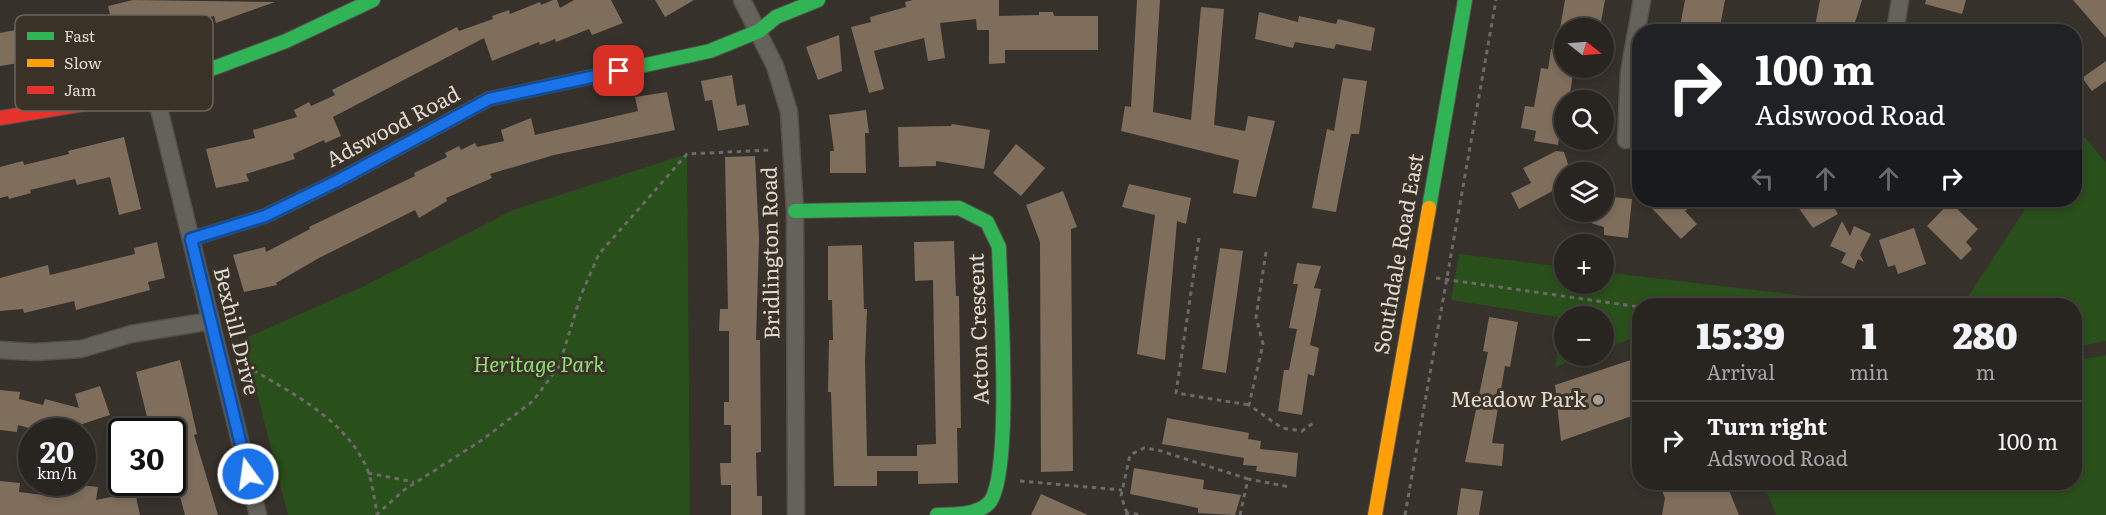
<!DOCTYPE html>
<html lang="en">
<head>
<meta charset="utf-8">
<style>
	body { margin:0; font-family:Literata,serif; background:#34312d; color:#f1f3f6; height:100vh; display:flex; flex-direction:column; font-size:22px; white-space:nowrap }
	* { box-sizing:border-box; margin:0 }
	p { font-size:20px; color:#a5a5a5 }
	.icon { flex:none; width:33px; height:33px; fill:none; stroke:currentColor; stroke-width:2; stroke-linecap:round; stroke-linejoin:round }
	.map { position:relative; flex:1; overflow:hidden }
	.sheet { position:absolute; left:1632px; top:298px; width:450px; height:192px; display:flex; flex-direction:column; background:#282520; border-radius:24px; box-shadow:0 3px 9px #0003,0 0 0 2px #44423e }
	.sheet>* { flex:none }
	.hud { position:absolute; left:1632px; top:24px; width:450px; height:183px; border-radius:24px; box-shadow:0 3px 9px #0003,0 0 0 2px #44423e; background:#202124; color:#fff; overflow:hidden }
	.needle { width:39px; rotate:107deg }
	.fabs { position:absolute; left:1554px; top:18px; display:grid; gap:12px }
	.fabs a { display:grid; place-items:center; width:60px; height:60px; border-radius:50%; background:#282520; box-shadow:0 3px 9px #0003,0 0 0 2px #44423e; font-size:30px }
	.speed { position:absolute; left:18px; top:418px; display:flex; gap:12px; font-size:30px; font-weight:700; text-align:center }
	.speed>* { display:grid; place-content:center; width:78px; height:78px; border-radius:50%; background:#282520; box-shadow:0 3px 9px #0003,0 0 0 2px #44423e; line-height:1 }
	.speed small { font-size:15px; font-weight:400 }
	.speed .limit { border:3px solid #111; border-radius:9px; background:#fff; color:#111 }
	.pin { position:absolute; display:grid; place-items:center; width:51px; height:51px; color:#fff; margin:-26px; border-radius:12px; box-shadow:0 3px 9px #0006 }
	.me { position:absolute; width:66px; margin:-33px; rotate:346deg; stroke-linejoin:round; filter:drop-shadow(0 0 4px #0008) }
	.turn { display:flex; align-items:center; gap:21px; height:126px; padding:0 24px; font-size:27px }
	.turn .icon { width:78px; height:78px; stroke-width:2.5 }
	.turn b { display:block; font-size:42px; line-height:51px }
	.lanes { display:flex; align-items:center; height:57px; padding:0 24px; background:#0003; justify-content:center; gap:30px; direction:ltr }
	.lanes .off { opacity:.35 }
	.eta { display:flex; justify-content:space-evenly; align-items:center; height:102px; text-align:center }
	.eta b { font-size:36px; font-weight:800; line-height:42px }
	ul { padding:0; list-style:none }
	li { display:flex; align-items:center; gap:18px; height:78px; padding:0 24px; border-top:2px solid #44423e }
	li div { flex:1 }
	li b { display:block; font-size:22px }
	li em { font-style:normal }
	.map>svg:first-child { display:block }
</style>
</head>
<body>
<div class="map">
<svg width="2106" height="515" viewBox="0 0 2106 515">
	<rect width="100%" height="100%" fill="#36312b"/>
	<path fill="#294f1a" d="M2079,130L2106,163V341L2075,347L2074,306H1962L2031,200H2074L2075,137Z
		M687,154L690,515H288L243,339L364,286L513,210Z
		M1459,254L1564,267V284H1604V272L1888,306H1640L1639,336L1604,349V316H1564V356H1587L1555,367L1563,318L1451,300Z
		M2106,355V515H1776L1763,483H2074L2075,361Z"/>
	<path fill="#7f6e5c" d="M133,0L275,2L216,23L214,16L107,44L108,50L51,64L50,58L0,66V33L31,27L32,32L65,24V27L110,15L108,6Z
		M553,0H557L560,8L574,0H611L623,23L592,35L589,29L556,42L555,39L540,45L539,42L492,61L484,38L333,117L341,136L325,143L324,140L293,154L295,159L246,174L249,181L216,188L206,149L255,138L253,130L297,117L294,110L309,102L311,106L335,95L332,90L457,27L459,31L493,19L492,16L509,10L510,14L540,2L541,5Z
		M655,0H694L665,17Z
		M913,0H999V16L1039,15V12H1053L1054,16H1098V50H1005V63L989,64V30H977L976,19L940,23L945,58L928,61L924,38L874,51L884,89L869,93L851,27L871,22L870,17L906,7L905,2Z
		M1137,0H1160L1153,112L1191,120L1201,7L1224,9L1214,125L1245,131L1248,116L1275,121L1256,197L1233,193L1239,160L1121,131L1125,106L1131,107Z
		M1565,0H1605L1601,22L1592,21L1591,28H1560Z
		M1685,0H1725L1719,32H1679Z
		M1820,0H1862L1852,32H1814Z
		M1926,0H1966L1962,14L1925,4Z
		M2073,0H2106V38Z
		M1259,12L1298,22L1299,16L1336,24L1338,19L1375,28L1371,51L1336,44L1334,49L1295,42L1293,48L1255,39Z
		M839,35L842,71L818,80L806,47Z
		M1551,49L1564,51V72L1573,74L1569,100H1564L1558,145L1534,141L1536,131L1521,128L1525,106L1534,107L1541,68L1548,69Z
		M2106,61V81L2092,91L2082,78Z
		M732,75L737,106L745,104L749,125L718,131L712,100L705,101L701,81Z
		M1343,78L1367,81L1359,134H1351L1336,212L1312,208L1327,129L1334,131Z
		M667,92L675,130L554,155L490,174L492,178L446,198L447,201L419,218L415,210L319,258L276,283L277,285L244,292L233,255L265,247L266,252L310,229L309,227L415,176L414,173L447,157L445,153L459,146L461,150L475,143L477,147L504,141L501,130L531,118L535,135L638,111L635,97Z
		M866,110L869,133H865L866,173H830V151H834L829,115Z
		M952,124L990,130L984,169L936,161V166L899,167L898,127L951,126Z
		M124,137L141,209L119,215L110,177L77,185L75,179L30,190L31,193L9,199L8,196L0,198V167L23,161L24,165L69,154L68,151Z
		M1016,144L1045,168L1021,196L993,173Z
		M1556,151L1564,152L1569,167L1564,169V185L1519,209L1511,193L1531,183L1523,168Z
		M755,156L759,238L756,340H760L761,452L756,453L757,496H762V515H731V485H721L720,463H731V425H724V402H729V331H719L720,309H728L725,157Z
		M1129,184L1191,198L1186,224L1177,221L1165,360L1137,354L1155,215L1122,207Z
		M1063,191L1077,227L1071,229L1073,471L1041,472L1040,242L1026,205Z
		M1604,196L1632,199L1628,238L1604,235V227L1564,215L1565,212H1604Z
		M1644,200H1698L1685,211L1697,224L1681,239Z
		M1793,200H1830L1838,214L1813,228Z
		M1950,202L1978,229L1966,242L1972,249L1961,260L1927,226Z
		M1842,221L1850,236L1854,226L1871,234L1860,255L1864,262L1858,259L1854,269L1841,263L1846,253L1830,246Z
		M1914,228L1926,264L1898,274L1895,265L1888,267L1879,240Z
		M954,241L956,296H959L961,428H957L958,483L918,484V471H877V486H834L831,392H828L829,340H833L832,300H828V246L862,245L864,309H867L865,361L867,456H917V445L936,444L935,397L933,280L915,281L914,242Z
		M157,242L165,278L148,282L150,290L76,310L74,301L24,313L23,309L0,311V278L48,265L50,275L135,254L134,248Z
		M1220,248L1243,251L1226,373L1202,369Z
		M1297,263L1321,266L1314,288L1321,289L1310,345L1319,348L1314,376L1308,374L1302,415L1278,411L1284,370H1289L1297,329L1289,328L1298,284H1293Z
		M1489,317L1518,322L1510,367L1505,366L1492,443L1504,444L1502,466L1465,462L1488,352L1483,351Z
		M1640,357V413L1561,441L1555,385Z
		M180,360L197,434L194,435L218,515H185L178,489L172,490V466L179,464L172,432L168,420L149,425L136,372Z
		M100,386L110,415L70,428L69,432H43L18,425L17,432L0,430V390L20,392L19,399L43,405L45,399L79,408L75,394Z
		M1167,418L1249,433L1248,439L1261,441L1260,449L1298,453L1296,477L1256,471L1257,466L1243,465L1244,458L1162,444Z
		M1134,468L1204,480L1203,489L1241,495L1235,515L1198,513V508L1130,494Z
		M0,481L20,483L19,492L61,497L63,483L98,487L96,500L135,492L140,515H0Z
		M1659,483H1726L1739,515H1662L1665,498Z
		M1461,488L1483,491L1479,515H1457Z
		M1041,494L1088,515H1031Z"/>
	<g fill="none" stroke-linecap="round" stroke-linejoin="round">
		<defs>
			<path id="street" d="M742,0L775,66L789,112L795,211L796,515
				M1895,32L1900,0
				M154,88L258,515
				M1626,140L1629,73L1642,0
				M0,350L35,352L81,349L131,334L211,321"/>
			<path id="fast" d="M190,77L286,41L373,0
				M1429,208L1465,0
				M795,211L959,208L987,222L999,247C1000,292 1013,475 989,503C977,515 954,515 937,515
				M191,239L265,216L337,181L489,99L710,51L759,31L776,17L818,0"/>
			<path id="slow" d="M1375,515L1429,208"/>
			<path id="jam" d="M0,118L119,98L190,77"/>
		</defs>
		<use href="#street" stroke="#53504a" stroke-width="19"/>
		<use href="#fast" stroke="#53504a" stroke-width="16"/>
		<use href="#slow" stroke="#53504a" stroke-width="16"/>
		<use href="#jam" stroke="#53504a" stroke-width="16"/>
		<path stroke="#6c6966" stroke-width="3" stroke-dasharray="4.5 4.5" stroke-linecap="butt" d="M1199,238L1176,393L1249,405
			M1266,252L1256,317L1263,344L1249,405L1282,428L1302,431L1316,421
			M1436,278L1640,307
			M238,361C283,389 340,414 365,464C372,478 374,498 377,513
			M368,473L414,482
			M1020,481L1122,490
			M1127,513L1121,496L1130,455L1144,448L1158,450L1248,479
			M376,515L404,490L482,440L533,401L559,366L581,295L599,254L687,154L771,150
			M1126,515L1127,513L1143,515
			M1240,515L1248,479L1290,487
			M1405,515L1496,0"/>
		<use href="#street" stroke="#65625c" stroke-width="16"/>
		<use href="#fast" stroke="#30b455" stroke-width="14"/>
		<use href="#slow" stroke="#ff9f0a" stroke-width="14"/>
		<use href="#jam" stroke="#e5322d" stroke-width="14"/>
	</g>
	<g fill="none" stroke-linecap="round" stroke-linejoin="round">
		<defs>
			<path id="route" d="M248,474L191,239L265,216L337,181L489,99L619,71"/>
		</defs>
		<use href="#route" stroke="#114b97" stroke-width="15"/>
		<use href="#route" stroke="#1a73e8" stroke-width="10"/>
	</g>
	<circle fill="#a49f98" stroke="#3a3227" stroke-width="2" cx="1598" cy="400" r="6"/>
	<g text-anchor="middle" stroke-width="6" stroke-linejoin="round" paint-order="stroke">
		<g font-size="21" fill="#dfdad3" stroke="#3a3227">
			<text transform="translate(393 127) rotate(-28)" y="7">Adswood Road</text>
			<text transform="translate(771 253) rotate(-91)" y="7">Bridlington Road</text>
			<text transform="translate(1399 254) rotate(-80)" y="7">Southdale Road East</text>
			<text transform="translate(979 329) rotate(-92)" y="7">Acton Crescent</text>
			<text transform="translate(236 331) rotate(76)" y="7">Bexhill Drive</text>
		</g>
		<g font-size="21" font-style="italic" fill="#8edd75" stroke="#3a3227">
			<text x="539" y="372">Heritage Park</text>
		</g>
		<g font-size="21" fill="#dfdad3" stroke="#3a3227" text-anchor="end">
			<text x="1586" y="407">Meadow Park</text>
		</g>
	</g>
	<rect x="15" y="15" width="198" height="96" rx="9" fill="#3a3227" stroke="#6c645b" stroke-width="1.5"/>
	<rect x="27" y="32" width="27" height="8" fill="#30b455"/>
	<rect x="27" y="59" width="27" height="8" fill="#ff9f0a"/>
	<rect x="27" y="86" width="27" height="8" fill="#e5322d"/>
	<g font-size="16" fill="#dfdad3">
		<text x="64" y="42">Fast</text>
		<text x="64" y="69">Slow</text>
		<text x="64" y="96">Jam</text>
	</g>
</svg>
<div class="fabs">
<a><svg class="needle" viewBox="-14 -14 28 28"><path d="M0-13l5 13h-10z" fill="#e53935"/><path d="M0 13l5-13h-10z" fill="#a5a5a5"/></svg></a>
<a><svg class="icon" aria-label="search" viewBox="0 0 24 24"><circle cx="10" cy="10" r="6"/><path d="M15 15l6 6"/></svg></a>
<a><svg class="icon" aria-label="layers" viewBox="0 0 24 24"><path d="M12 4l9 5-9 5-9-5zM3 14l9 5 9-5"/></svg></a>
<a>+</a>
<a>−</a>
</div>
<div class="speed"><div>20<small>km/h</small></div><div class="limit">30</div></div>
<div class="pin" style="left:619px;top:71px;background:#d93025"><svg class="icon" aria-label="arrive" viewBox="0 0 24 24"><path d="M6 21V4h12l-3 4 3 4H6"/></svg></div>
<svg class="me" style="left:248px;top:474px" viewBox="-20 -20 40 40"><circle r="17" fill="#1a73e8" stroke="#fff" stroke-width="3"/><path d="M0-11L8 9 0 5-8 9z" fill="#fff"/></svg>
<div class="hud">
<div class="turn"><svg class="icon" aria-label="right" viewBox="0 0 24 24"><path d="M7 20v-9h11M14 6l5 5-5 5"/></svg><div><b>100 m</b>Adswood Road</div></div>
<div class="lanes"><svg class="icon off" aria-label="left" viewBox="0 0 24 24"><path d="M17 20v-9H6M10 6l-5 5 5 5"/></svg><svg class="icon off" aria-label="ahead" viewBox="0 0 24 24"><path d="M12 20V5M6 11l6-6 6 6"/></svg><svg class="icon off" aria-label="ahead" viewBox="0 0 24 24"><path d="M12 20V5M6 11l6-6 6 6"/></svg><svg class="icon" aria-label="right" viewBox="0 0 24 24"><path d="M7 20v-9h11M14 6l5 5-5 5"/></svg></div>
</div>
<section class="sheet">
<div class="eta">
<div><b>15:39</b><p>Arrival</p></div>
<div><b>1</b><p>min</p></div>
<div><b>280</b><p>m</p></div>
</div>
<ul>
<li><svg class="icon" aria-label="right" viewBox="0 0 24 24"><path d="M7 20v-9h11M14 6l5 5-5 5"/></svg><div><b>Turn right</b><p>Adswood Road</p></div><em>100 m</em></li>
</ul>
</section>
</div>
</body>
</html>
